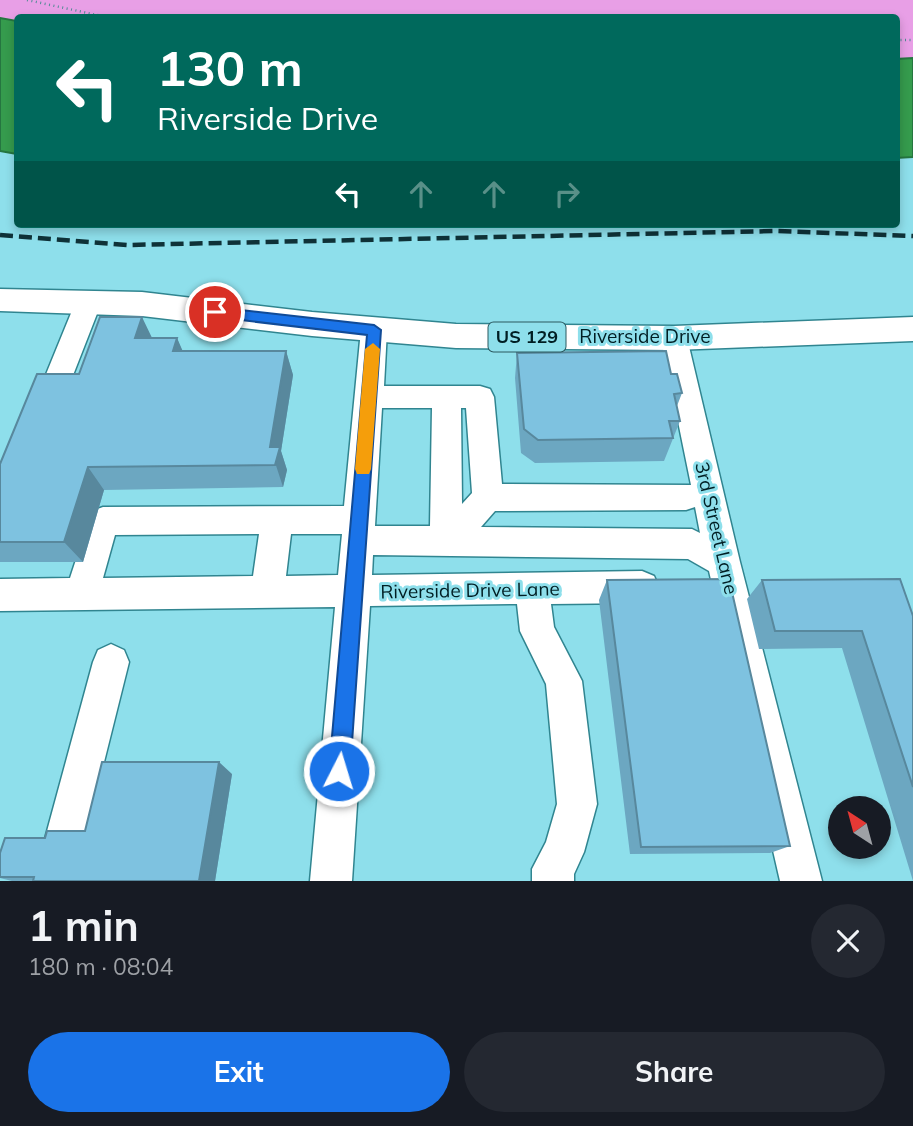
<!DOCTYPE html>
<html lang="en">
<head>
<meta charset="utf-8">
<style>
	body { margin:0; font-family:Mulish,sans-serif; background:#242831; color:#f1f3f6; height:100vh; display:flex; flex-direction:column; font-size:26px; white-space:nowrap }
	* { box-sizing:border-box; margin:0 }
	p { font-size:23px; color:#9ea1a6 }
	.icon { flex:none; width:38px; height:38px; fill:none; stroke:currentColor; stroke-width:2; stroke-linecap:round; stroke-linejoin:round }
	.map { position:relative; height:881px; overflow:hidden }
	.drawer { display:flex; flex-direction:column; background:#171b24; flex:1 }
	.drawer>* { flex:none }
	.guide { position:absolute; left:14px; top:14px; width:886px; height:214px; border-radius:7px; box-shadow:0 4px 10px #0003; background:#00695c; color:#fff; overflow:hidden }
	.needle { width:46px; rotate:324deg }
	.buttons { position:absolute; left:828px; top:796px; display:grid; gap:14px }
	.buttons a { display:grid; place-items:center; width:63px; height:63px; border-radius:50%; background:#171b24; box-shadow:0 4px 10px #0003; font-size:35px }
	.pin { position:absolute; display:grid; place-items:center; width:60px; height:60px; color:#fff; margin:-30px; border:4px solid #fff; border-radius:50%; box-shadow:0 2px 7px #0007 }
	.me { position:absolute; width:77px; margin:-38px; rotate:5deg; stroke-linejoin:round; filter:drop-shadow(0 0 5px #0008) }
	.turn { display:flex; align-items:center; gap:24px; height:147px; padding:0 28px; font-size:32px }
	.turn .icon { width:91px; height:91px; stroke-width:2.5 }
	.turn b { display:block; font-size:49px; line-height:60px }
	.lanes { display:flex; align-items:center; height:66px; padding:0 28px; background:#0003; justify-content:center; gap:35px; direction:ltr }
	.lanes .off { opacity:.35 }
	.round { display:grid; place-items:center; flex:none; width:74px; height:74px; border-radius:37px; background:#242831 }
	.summary { display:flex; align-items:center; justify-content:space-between; height:119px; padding:0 28px }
	h1 { font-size:42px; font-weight:700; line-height:52px }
	.button { display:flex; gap:14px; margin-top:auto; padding:14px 28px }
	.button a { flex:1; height:80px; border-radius:42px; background:#1a73e8; color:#fff; font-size:28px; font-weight:700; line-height:80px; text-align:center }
	.button a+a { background:#242831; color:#f1f3f6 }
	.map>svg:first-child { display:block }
</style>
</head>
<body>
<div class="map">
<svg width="913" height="881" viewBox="0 0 913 881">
	<rect width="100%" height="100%" fill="#8edfeb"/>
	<path fill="#e89fe6" d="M0,0H913V58L896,59V18H18L17,21L0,18Z"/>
	<path fill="#359b4d" stroke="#257640" stroke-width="2" d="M0,18L17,21V154L0,151Z
		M913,58V157L896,158V59Z"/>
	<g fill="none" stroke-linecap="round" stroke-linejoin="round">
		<defs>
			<path id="minor" d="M89,292L98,294L102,301L59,411L55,419L45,423L35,419L31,411L76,301L80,294Z
				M374,320L383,323L387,330L384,386H480L490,389L494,397L502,484L691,485L661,338L664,331L674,328L684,331L687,338L740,562L822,881H780L709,571L688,559L373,555L372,575L642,571L654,576L659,587L654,598L642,603L551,604L554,627L582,681L597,804L584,852L574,874V881H532V869L546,842L557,804L546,684L520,631L517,604L370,606L352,881H310L335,607L0,611V579L70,578L92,511L103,507L344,506L361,330L365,323ZM382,408H432L430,526H375ZM461,408H466L472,493L462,504ZM695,507L700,533L692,529L481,527L495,511L686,510ZM259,534L253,576L103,578L115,535ZM291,534H342L338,575L286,576Z
				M111,644L124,650L129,662L83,846L77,860L63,866L49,860L43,846L93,662L98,650Z"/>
			<path id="major" d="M0,289L142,292L312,312L456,324L674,326L913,317V341L674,350L456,348L312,336L142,316L0,311Z"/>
		</defs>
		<use href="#minor" stroke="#308590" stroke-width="3"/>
		<use href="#major" stroke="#308590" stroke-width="3"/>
		<path stroke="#508b94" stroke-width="2.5" stroke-dasharray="1 3.5" stroke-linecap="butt" d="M27,0L111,18
			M307,18H361
			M896,40H913"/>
		<use href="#minor" fill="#fff" fill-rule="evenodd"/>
		<use href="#major" fill="#fff" fill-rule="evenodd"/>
		<path stroke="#0f3238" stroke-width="4.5" stroke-dasharray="13 6" stroke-linecap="butt" d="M0,235L127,245L777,231L913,236"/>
	</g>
	<path fill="#6ca7c1" d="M152,338H177L182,351H286L293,375L281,451L287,470L283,487L104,490L83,562H0V464Z
		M517,353L671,374L682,393L677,406L680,421L664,461L535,463L521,453L515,378Z
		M607,580L790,846L770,853L630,854L599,600Z
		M762,580L913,616V881L842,648L759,649L747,599Z
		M232,774L215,881H12L0,878V853L45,838L85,831Z"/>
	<path fill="#58889d" d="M142,317L154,342L135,338Z
		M177,338L188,363L173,351Z
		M286,351L293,375L281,451L287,470L283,487L270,447Z
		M88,467L104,490L83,562L64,542Z
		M219,762L232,774L215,881H199Z"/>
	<path fill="#7ec2e0" stroke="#58889d" stroke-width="2" d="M100,317H142L135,338H177L173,351H286L270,447H280L275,465L88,467L64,542H0V464L37,374H79Z
		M666,351L671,374H677L682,393L674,394L680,421H669L673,438L538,440L524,429L517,353Z
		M729,579L790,846L641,847L607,580Z
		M900,579L913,616V787L862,631H775L762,580Z
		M102,762H219L199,881H33L34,877H0V853L5,838H45L47,831H85Z"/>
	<path fill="#1a73e8" stroke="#114b97" stroke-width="2" d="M215,307L374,325L381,330L350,771L347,778L339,781L332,778L329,771L367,335L215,317L208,312Z"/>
	<path fill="#f59e0b" d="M373,343L380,349L371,469L369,474H357L355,469L365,349Z"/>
	<g text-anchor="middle" stroke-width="6" stroke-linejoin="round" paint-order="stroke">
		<rect fill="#8edfeb" stroke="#2b585f" stroke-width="2" x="488.5" y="322.5" width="77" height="29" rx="5"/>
		<g font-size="18" font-weight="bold" fill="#001e23">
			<text x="527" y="343">US 129</text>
		</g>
		<g font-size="19" fill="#001e23" stroke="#8edfeb">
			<text x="645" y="343">Riverside Drive</text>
			<text transform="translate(717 528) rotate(77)" y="7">3rd Street Lane</text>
			<text transform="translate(470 590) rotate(-1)" y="7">Riverside Drive Lane</text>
		</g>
	</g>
</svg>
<div class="buttons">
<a><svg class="needle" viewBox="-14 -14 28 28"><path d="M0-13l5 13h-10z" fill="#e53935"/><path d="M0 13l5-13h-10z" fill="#9ea1a6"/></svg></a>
</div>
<div class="pin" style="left:215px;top:312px;background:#d93025"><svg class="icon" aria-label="arrive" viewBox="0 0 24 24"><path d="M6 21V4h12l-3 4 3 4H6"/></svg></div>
<svg class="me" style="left:339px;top:771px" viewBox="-20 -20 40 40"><circle r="17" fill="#1a73e8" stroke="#fff" stroke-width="3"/><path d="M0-11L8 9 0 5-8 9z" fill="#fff"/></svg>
<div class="guide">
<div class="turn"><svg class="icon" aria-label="left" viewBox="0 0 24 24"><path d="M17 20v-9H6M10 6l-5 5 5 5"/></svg><div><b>130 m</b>Riverside Drive</div></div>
<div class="lanes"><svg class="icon" aria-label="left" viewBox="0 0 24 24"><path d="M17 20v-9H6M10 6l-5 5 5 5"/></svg><svg class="icon off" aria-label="ahead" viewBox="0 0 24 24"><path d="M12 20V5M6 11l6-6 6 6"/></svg><svg class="icon off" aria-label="ahead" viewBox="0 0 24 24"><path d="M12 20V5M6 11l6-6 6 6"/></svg><svg class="icon off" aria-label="right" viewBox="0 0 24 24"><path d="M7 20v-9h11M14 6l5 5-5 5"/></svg></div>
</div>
</div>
<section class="drawer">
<div class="summary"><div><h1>1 min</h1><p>180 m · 08:04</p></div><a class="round"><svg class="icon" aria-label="close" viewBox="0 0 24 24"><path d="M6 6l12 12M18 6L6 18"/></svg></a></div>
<div class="button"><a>Exit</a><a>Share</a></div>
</section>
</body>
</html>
